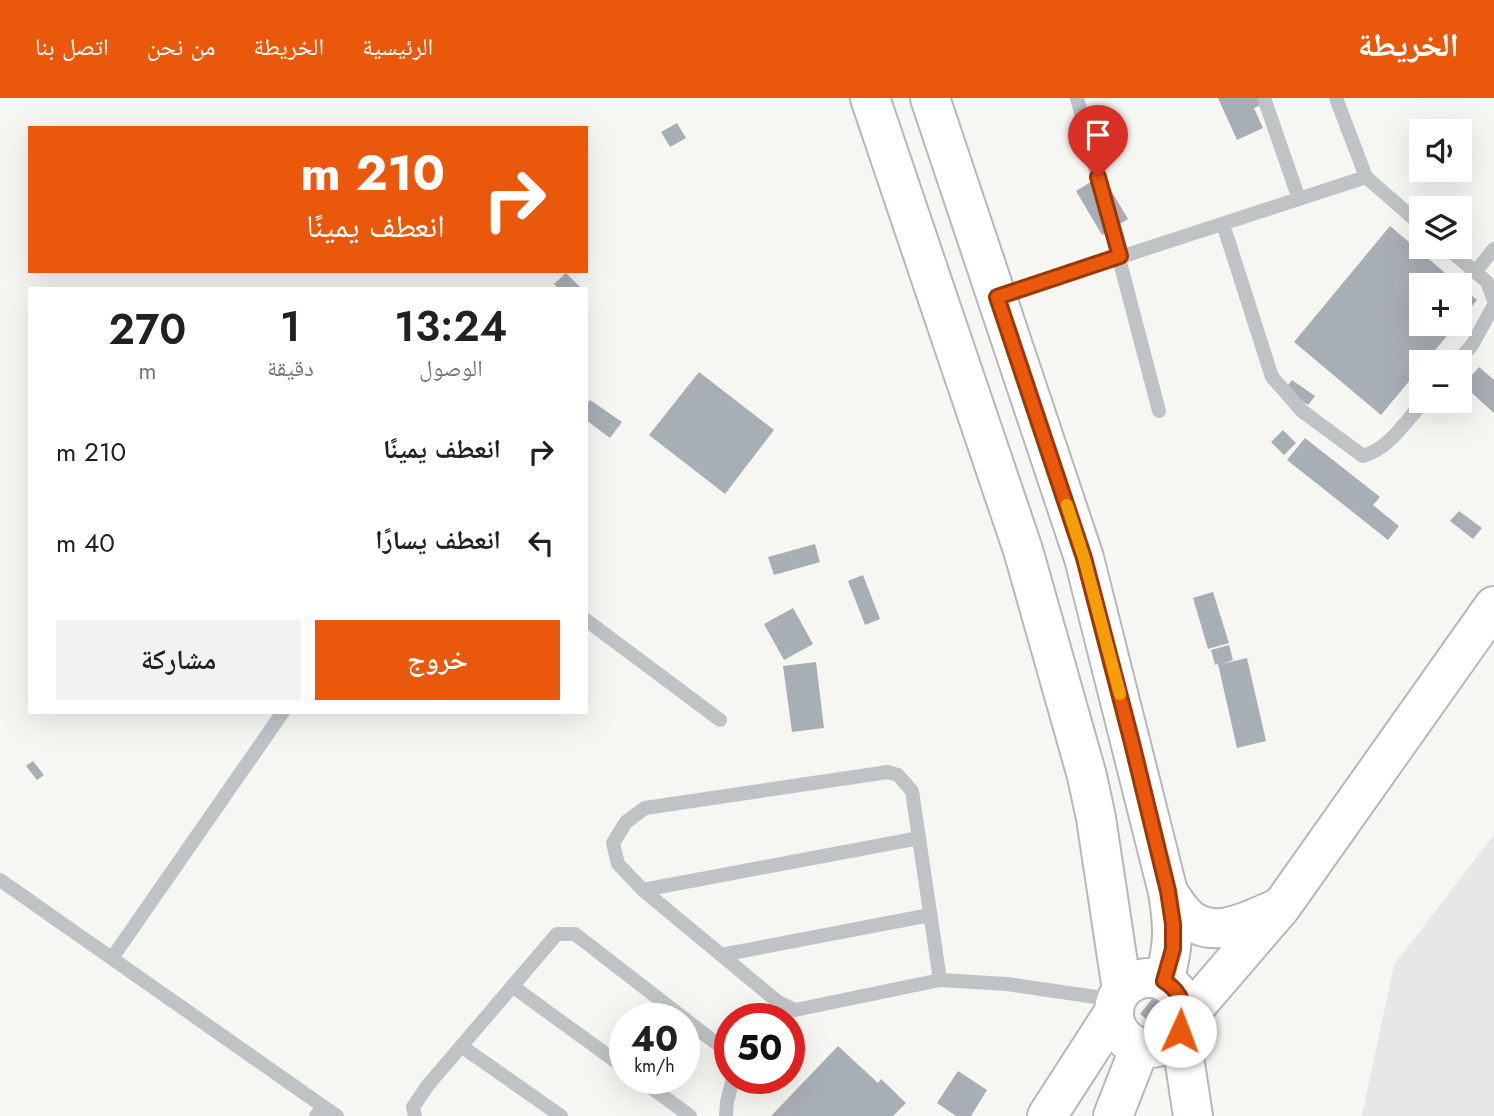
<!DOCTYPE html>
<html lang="ar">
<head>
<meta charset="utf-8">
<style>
	body { margin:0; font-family:Jost,"Noto Naskh Arabic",sans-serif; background:#f2f2f2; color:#202124; direction:rtl; height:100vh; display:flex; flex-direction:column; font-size:26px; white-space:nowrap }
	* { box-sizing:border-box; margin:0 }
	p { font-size:23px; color:#757577 }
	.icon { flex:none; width:38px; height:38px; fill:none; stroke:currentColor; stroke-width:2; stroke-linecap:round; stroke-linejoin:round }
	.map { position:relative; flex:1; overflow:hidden; direction:ltr }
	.sheet { position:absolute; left:28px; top:189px; width:560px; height:427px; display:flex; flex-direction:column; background:#fff; border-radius:0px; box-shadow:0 7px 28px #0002; direction:rtl }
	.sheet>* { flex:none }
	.guide { position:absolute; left:28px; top:28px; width:560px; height:147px; border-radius:0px; box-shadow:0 7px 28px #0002; direction:rtl; background:#ea580c; color:#fff; overflow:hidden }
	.buttons { position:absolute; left:1409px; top:21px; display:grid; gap:14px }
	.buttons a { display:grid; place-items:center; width:63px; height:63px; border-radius:0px; background:#fff; box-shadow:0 7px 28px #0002; font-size:35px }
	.speed { position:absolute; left:609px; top:905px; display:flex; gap:14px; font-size:35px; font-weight:700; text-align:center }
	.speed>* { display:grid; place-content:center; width:91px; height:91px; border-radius:50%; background:#fff; box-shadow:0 7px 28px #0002; line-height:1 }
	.speed small { font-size:18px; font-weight:400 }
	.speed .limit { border:10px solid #d22; background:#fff; color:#111 }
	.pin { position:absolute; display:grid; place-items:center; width:60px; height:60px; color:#fff; margin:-72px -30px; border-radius:50% 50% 50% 0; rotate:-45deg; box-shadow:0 0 7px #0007 }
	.pin .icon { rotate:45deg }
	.me { position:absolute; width:77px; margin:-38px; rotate:2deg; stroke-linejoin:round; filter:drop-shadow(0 0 5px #0008) }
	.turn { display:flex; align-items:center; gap:24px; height:147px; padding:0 28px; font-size:32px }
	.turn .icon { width:91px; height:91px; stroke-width:2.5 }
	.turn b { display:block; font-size:49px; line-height:60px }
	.eta { display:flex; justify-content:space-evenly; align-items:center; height:119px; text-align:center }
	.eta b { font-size:42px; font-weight:600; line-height:49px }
	.cta { display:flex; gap:14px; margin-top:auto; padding:14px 28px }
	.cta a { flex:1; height:80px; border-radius:0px; background:#ea580c; color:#fff; font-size:28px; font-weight:600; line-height:80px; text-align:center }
	.cta a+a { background:#f2f2f2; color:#202124 }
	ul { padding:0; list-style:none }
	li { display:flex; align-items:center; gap:21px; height:91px; padding:0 28px }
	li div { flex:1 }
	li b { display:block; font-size:26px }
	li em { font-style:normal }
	header { display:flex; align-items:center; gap:42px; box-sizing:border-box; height:98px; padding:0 35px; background:#ea580c; color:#fff }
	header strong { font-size:33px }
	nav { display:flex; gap:38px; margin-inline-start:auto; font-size:24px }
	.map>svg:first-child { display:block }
</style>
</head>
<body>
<header>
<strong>الخريطة</strong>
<nav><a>الرئيسية</a><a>الخريطة</a><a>من نحن</a><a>اتصل بنا</a></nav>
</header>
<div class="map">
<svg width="1494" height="1018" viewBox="0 0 1494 1018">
	<rect width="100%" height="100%" fill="#f6f6f3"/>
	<path fill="#e6e7e6" d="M1494,737V1018H1362L1394,867Z"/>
	<path fill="#a8afb4" d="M1218,0H1267L1268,4L1254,10L1263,30L1237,42Z
		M677,25L686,40L670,49L661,34Z
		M1102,77L1128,121L1102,137L1076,93Z
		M1390,128L1477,202L1460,223V187H1421V226H1457L1425,264H1421V269L1381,317L1294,244Z
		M566,175L582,191H559L554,186Z
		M1479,269L1494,282V315L1463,287Z
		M699,274L774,332L725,396L649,337Z
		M1292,282L1315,298L1308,307L1285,291Z
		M590,302L622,324L610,340L586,322V307Z
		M1283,332L1296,345L1284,357L1271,344Z
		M1305,340L1380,399L1373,407L1399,428L1388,442L1287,362Z
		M1459,413L1482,430L1473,441L1450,423Z
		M815,446L820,464L774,477L768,459Z
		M863,477L880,521L865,527L848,483Z
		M1213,494L1229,545L1208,551L1193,500Z
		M793,510L813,546L784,562L764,526Z
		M1229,547L1233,562L1222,566L1247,560L1266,643L1237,650L1218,566L1215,567L1211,552Z
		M816,564L824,630L792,634L783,568Z
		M33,663L44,677L37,682L26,668Z
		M1159,892L1173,904L1154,927L1140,916Z
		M838,948L878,985L881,981L906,1005L893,1018H771Z
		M958,973L987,992L971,1018H956L937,1005Z"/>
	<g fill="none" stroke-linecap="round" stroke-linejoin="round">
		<defs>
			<path id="secondary" d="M870,0L1023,452L1087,678L1096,720L1122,892
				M930,0L1084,460L1168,794C1174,831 1174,846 1164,883
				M1168,794C1173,801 1178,810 1184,816C1210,845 1248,823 1276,811
				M1114 915a35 35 0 1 1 70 0a35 35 0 1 1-70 0Z
				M1184,922L1281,809L1494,508
				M1180,933L1193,1018
				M1047,1018L1114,914
				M1113,1018L1140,949"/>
		</defs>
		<use href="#secondary" stroke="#b4b8bc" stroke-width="42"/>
		<path stroke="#bfc3c6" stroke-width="14" d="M1077,0L1159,313
			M1264,0L1299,101
			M1366,79L1421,127
			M1223,126L1272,279L1302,313L1363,358C1390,350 1406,323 1424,303
			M1446,149L1487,184L1494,202
			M1475,174L1494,151
			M998,199L1366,79L1336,0
			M1457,264L1472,247L1494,207
			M586,522L720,622
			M0,782L324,1009
			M643,792L919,740
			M721,857L930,817
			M112,860L283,614
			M940,882L912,693L898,677L888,674L645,710L626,724L613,745L618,766L643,792L778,904L795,912L940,882L1007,886L1116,902
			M512,888L625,970
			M461,948L561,1018
			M638,980L690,1018
			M316,1018L324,1009L337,1018
			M415,1018L413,1009L428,987L557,836H575L730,956
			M726,1018L727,1004L733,980"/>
		<use href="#secondary" stroke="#fff" stroke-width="38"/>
	</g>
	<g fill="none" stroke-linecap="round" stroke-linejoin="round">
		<defs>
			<path id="route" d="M1098,79L1120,158L997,199L1084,460L1131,641L1168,793L1173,826V851L1164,883C1183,895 1188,912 1180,933"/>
		</defs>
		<use href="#route" stroke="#983908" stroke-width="18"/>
		<use href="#route" stroke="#ea580c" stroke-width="12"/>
		<path stroke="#f59e0b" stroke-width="12" d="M1067,407L1084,460L1120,596"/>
	</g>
</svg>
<div class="buttons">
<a><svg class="icon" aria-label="sound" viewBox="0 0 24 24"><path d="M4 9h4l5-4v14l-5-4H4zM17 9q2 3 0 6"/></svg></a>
<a><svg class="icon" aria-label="layers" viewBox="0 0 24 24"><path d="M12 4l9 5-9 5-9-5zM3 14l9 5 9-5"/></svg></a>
<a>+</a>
<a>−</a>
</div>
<div class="speed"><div>40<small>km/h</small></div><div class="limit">50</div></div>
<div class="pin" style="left:1098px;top:79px;background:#d93025"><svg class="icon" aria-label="arrive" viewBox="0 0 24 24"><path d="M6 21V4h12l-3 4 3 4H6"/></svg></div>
<svg class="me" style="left:1180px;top:933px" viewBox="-20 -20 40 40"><circle r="19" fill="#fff"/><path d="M0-13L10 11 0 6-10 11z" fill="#ea580c"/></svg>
<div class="guide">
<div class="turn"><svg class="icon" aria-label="right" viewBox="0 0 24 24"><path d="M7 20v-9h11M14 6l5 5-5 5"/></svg><div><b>210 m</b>انعطف يمينًا</div></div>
</div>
<section class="sheet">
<div class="eta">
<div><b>13:24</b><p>الوصول</p></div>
<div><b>1</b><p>دقيقة</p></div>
<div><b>270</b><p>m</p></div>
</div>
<ul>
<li><svg class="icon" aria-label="right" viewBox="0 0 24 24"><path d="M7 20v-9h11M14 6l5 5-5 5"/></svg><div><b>انعطف يمينًا</b></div><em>210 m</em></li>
<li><svg class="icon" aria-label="left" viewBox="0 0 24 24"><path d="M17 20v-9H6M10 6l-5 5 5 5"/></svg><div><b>انعطف يسارًا</b></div><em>40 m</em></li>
</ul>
<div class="cta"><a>خروج</a><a>مشاركة</a></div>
</section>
</div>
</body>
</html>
